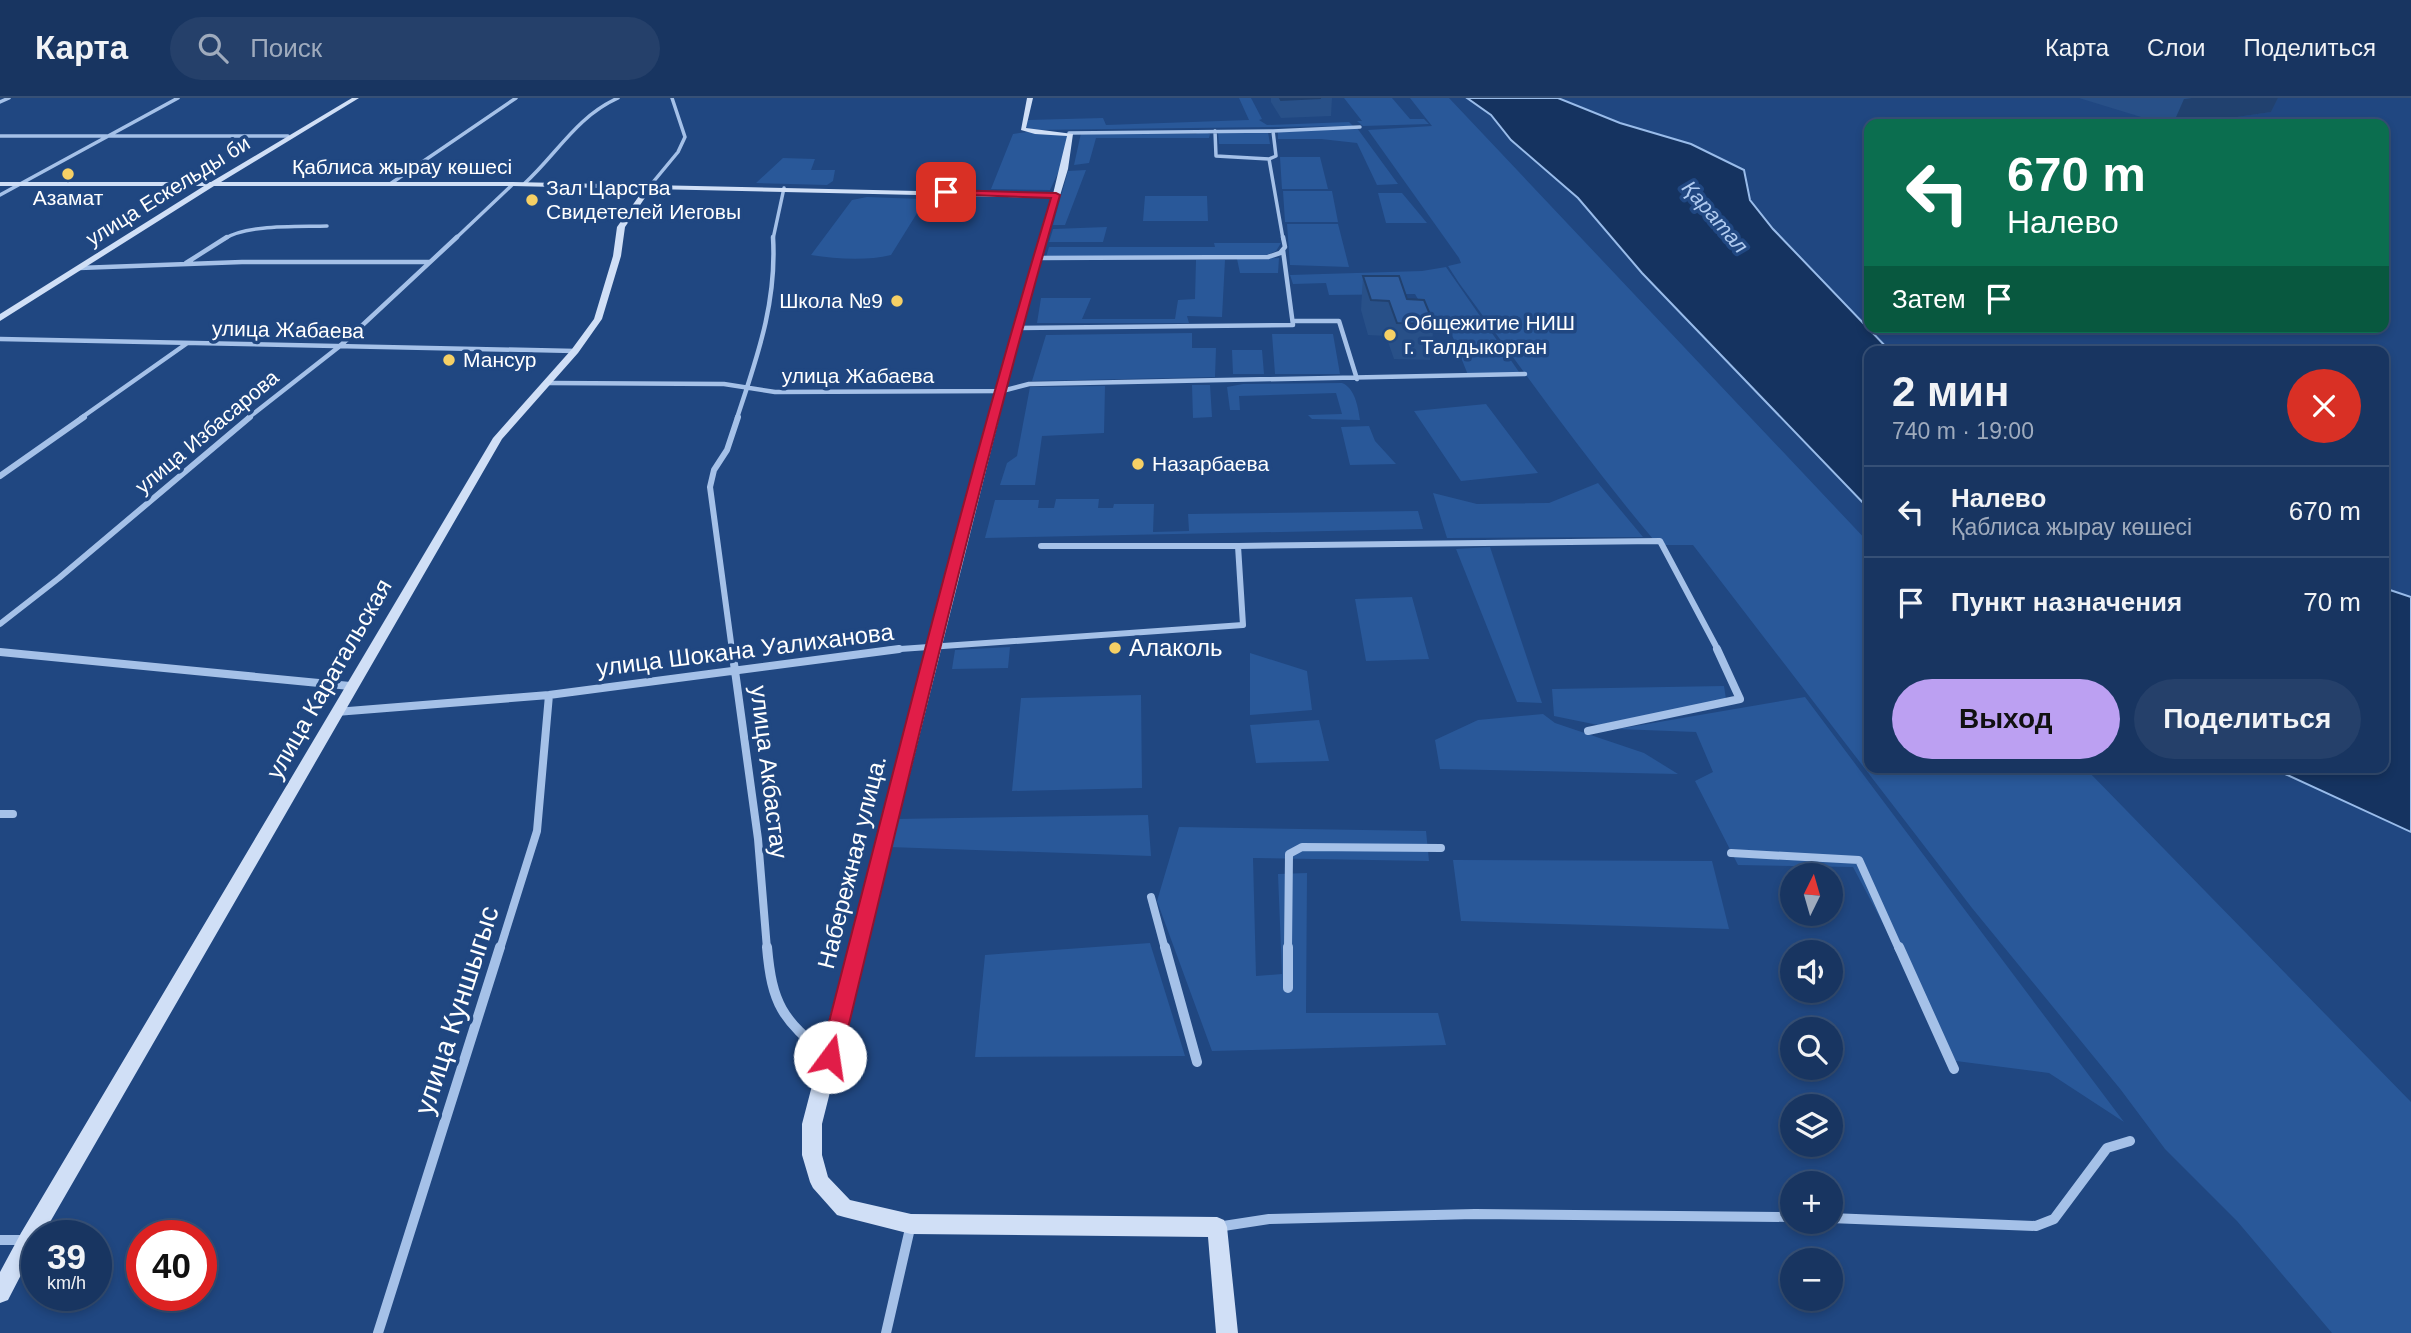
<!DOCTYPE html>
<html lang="ru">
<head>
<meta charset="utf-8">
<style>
	body { margin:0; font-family:Helvetica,sans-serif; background:#25406a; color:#f1f3f6; height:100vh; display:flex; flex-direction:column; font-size:26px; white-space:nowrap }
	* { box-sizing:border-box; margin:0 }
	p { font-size:23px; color:#9fabbd }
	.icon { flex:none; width:38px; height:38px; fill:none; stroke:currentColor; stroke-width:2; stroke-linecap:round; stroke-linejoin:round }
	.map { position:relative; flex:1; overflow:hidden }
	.drawer { position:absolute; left:1864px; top:248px; width:525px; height:427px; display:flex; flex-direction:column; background:#183561; border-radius:14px; box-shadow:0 4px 10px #0003,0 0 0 2px #365076 }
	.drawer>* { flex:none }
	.guide { position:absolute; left:1864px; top:21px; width:525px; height:214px; border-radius:14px; box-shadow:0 4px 10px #0003,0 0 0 2px #365076; background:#0b6e4f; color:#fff; overflow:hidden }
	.needle { width:46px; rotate:5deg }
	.controls { position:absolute; left:1780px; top:765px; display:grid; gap:14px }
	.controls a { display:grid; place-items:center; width:63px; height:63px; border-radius:50%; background:#183561; box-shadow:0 4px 10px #0003,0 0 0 2px #365076; font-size:35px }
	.speed { position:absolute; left:21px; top:1122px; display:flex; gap:14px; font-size:35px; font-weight:700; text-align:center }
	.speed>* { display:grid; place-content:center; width:91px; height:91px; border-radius:50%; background:#183561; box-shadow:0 4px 10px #0003,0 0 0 2px #365076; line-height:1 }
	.speed small { font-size:18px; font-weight:400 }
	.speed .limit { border:10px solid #d22; background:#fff; color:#111 }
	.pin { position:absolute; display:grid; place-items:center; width:60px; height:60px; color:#fff; margin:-30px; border-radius:14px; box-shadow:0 4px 10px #0006 }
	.me { position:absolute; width:77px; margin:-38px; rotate:14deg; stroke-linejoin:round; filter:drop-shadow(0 0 5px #0008) }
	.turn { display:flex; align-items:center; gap:24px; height:147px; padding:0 28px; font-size:32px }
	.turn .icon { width:91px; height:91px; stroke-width:2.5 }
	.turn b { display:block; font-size:49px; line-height:60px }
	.then { display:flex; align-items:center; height:66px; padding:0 28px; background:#0003; gap:14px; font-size:26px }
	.round { display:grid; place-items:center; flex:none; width:74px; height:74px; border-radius:37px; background:#25406a }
	.summary { display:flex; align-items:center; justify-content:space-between; height:119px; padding:0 28px }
	h1 { font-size:42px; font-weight:800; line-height:52px }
	.primary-button { display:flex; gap:14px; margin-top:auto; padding:14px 28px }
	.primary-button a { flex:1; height:80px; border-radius:42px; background:#bca0f2; color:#111; font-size:28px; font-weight:800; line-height:80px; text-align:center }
	.primary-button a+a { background:#25406a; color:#f1f3f6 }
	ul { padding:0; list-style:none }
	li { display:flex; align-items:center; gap:21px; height:91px; padding:0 28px; border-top:2px solid #365076 }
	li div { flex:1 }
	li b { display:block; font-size:26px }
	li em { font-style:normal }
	header { display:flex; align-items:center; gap:42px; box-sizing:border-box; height:98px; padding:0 35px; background:#183561; border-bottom:2px solid #365076 }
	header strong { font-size:33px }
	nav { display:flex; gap:38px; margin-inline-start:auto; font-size:24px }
	.search { width:490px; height:63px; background:#25406a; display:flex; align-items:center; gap:18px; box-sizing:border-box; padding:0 24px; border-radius:38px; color:#9fabbd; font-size:26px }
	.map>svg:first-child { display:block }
</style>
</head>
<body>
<header>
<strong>Карта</strong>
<div class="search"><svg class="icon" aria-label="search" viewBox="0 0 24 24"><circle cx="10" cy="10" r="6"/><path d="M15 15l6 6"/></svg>Поиск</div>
<nav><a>Карта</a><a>Слои</a><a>Поделиться</a></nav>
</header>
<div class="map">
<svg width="2411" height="1235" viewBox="0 0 2411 1235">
	<rect width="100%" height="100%" fill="#204781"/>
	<path fill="#295899" d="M1239,0H1251L1262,21L1259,22L1267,27L1349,24L1353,28L1031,32L1026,29L1028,22L1103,20L1106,27L1249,22Z
		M1344,0H1392L1410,21H1424L1429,26L1363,28L1357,23H1362Z
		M1410,0H1449L1869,445V670H2085L2411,1004V1235H2332L2237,1123L2165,1051L2121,992L1972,810L1693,447H1658C1587,363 1524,274 1459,185L1448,168L1461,165L1459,160L1368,32L1432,28Z
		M1357,30L1398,86L1377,87L1357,45L1321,41H1278V34Z
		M1203,33L1210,36L1209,40H1096L1089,65L1074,67L1081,35L1195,36Z
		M1027,34L1069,35L1068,54L1050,92L991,91L1013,36Z
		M1218,34H1268L1270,46H1219Z
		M1280,59H1320L1328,91H1282Z
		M783,60L815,61L811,72H835L833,83L827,87L756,85Z
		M1086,72L1065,127H1053L1068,73Z
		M1283,93H1332L1338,124H1285Z
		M1378,95H1402L1427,125H1386Z
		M1145,98H1207L1208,123H1143Z
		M867,99L920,101L924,104L891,157C867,163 836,161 811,157L852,102Z
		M1287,126H1338L1349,169L1290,167Z
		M1107,129L1103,144H1049L1053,131Z
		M1214,145H1281L1276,153L1264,158L1046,159L1049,149H1215Z
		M1279,160L1278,175H1240L1237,161Z
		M1196,162H1225L1222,219L1187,218L1189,225H1037L1041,200H1091L1082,221H1175L1178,202L1195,201Z
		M1446,169L1519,274L1468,277L1450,232L1426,215L1415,196L1329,197L1326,185L1293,186L1290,177L1422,173Z
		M1192,235V250H1216L1215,279L1032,283L1046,237Z
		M1272,236H1333L1340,276H1275Z
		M1232,252H1262L1264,276H1233Z
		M1342,285C1355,290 1358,309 1360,322L1312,321L1308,317L1342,316L1336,295L1239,298L1240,312H1230L1227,289L1243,286Z
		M1192,287H1210L1212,319L1193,320Z
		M1105,288L1104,335L1042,338L1035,387H1000L1007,365L1017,358L1030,289Z
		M1486,306L1538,375L1461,383L1414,313Z
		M1369,328L1375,343L1396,366L1350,367L1341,329Z
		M1598,385L1643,439L1447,440L1433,395L1477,406L1549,405Z
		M1056,401H1099L1098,410H1113L1114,406H1154L1153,434L1189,433L1188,416L1418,413L1423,431L985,440L995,402H1039L1038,410H1054Z
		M1490,449L1542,605L1517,604L1456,451Z
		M1412,499L1429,561L1366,563L1355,501Z
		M1010,549L1008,570L952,571L955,552Z
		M1250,555L1307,573L1312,612L1250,617Z
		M1724,588L1726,601L1598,627L1554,618L1552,591Z
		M1141,597L1142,690L1012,693L1021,600Z
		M1805,599L2124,1024L2049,975L1956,963L1853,769L1738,767L1695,683L1713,674L1696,634L1618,631Z
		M1543,616L1555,625L1644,655L1678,676L1440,671L1435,642L1478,622Z
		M1319,622L1329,663L1256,665L1250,627Z
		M1148,717L1151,758L889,749L896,721Z
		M1179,729L1426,733L1429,763L1253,760L1256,878L1282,876L1278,776L1307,775L1306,915H1438L1446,947L1212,953L1157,803Z
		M1453,762L1712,763L1729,831L1461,823Z
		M1150,845L1185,958L975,959L985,857Z"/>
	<path fill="#153360" stroke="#99bcea" stroke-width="2" d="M1467,0H1558L1620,25L1691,46L1744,72L1750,102L1773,131L1891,254H1869V411L1642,175L1578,100L1511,42L1491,17Z
		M2384,490L2411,499V734L2272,670H2384Z"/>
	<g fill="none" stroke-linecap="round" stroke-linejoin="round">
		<path stroke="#a5c1e8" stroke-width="3.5" d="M0,4L9,0
			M1215,33L1216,58L1269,61
			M1273,33L1360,29
			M1069,35L1273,33L1276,58L1269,61L1283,141
			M0,38H288
			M390,86L516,0
			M524,86C557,56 576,19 618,0
			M649,89L678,54L685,39L672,0
			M0,97L178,0
			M224,141C247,126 299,129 327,128
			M455,141L513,86
			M773,141L784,90"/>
		<path stroke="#a5c1e8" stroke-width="4.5" d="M1037,160L1268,159L1280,155L1285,149L1283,139
			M186,165L227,139
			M79,170L242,164H429
			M1293,223H1339L1357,281
			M1018,230L1293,227L1283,152
			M0,241L575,253
			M548,285L724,286L775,294L1002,293L1029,286L1525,276
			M81,320L186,246
			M248,320L340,248L457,139
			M737,320C757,259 777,205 773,139"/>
		<path stroke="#a5c1e8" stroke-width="6" d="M0,378L84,319
			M1041,448H1238
			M0,526L59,480L250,319
			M732,552L710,389L714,372L727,352L738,319
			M886,552L1243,527L1238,448L1660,443L1718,552"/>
		<path stroke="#a5c1e8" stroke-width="8" d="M732,551L758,741L767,851
			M0,554L350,588
			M336,614L549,597L899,551
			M1588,633L1740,601L1717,551
			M0,716H13
			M1731,755L1859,762L1899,851
			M1151,799L1165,851
			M500,851L537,733L549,597
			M1288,851L1289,756L1302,749L1441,750"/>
		<path stroke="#a5c1e8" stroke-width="10" d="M767,849C772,906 782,922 827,957
			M1165,849L1197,964
			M1288,849V890
			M1899,849L1954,971
			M1830,1120L2036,1128L2054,1121L2107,1050L2130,1043
			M1217,1129L1269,1121L1475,1116L1792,1119
			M0,1142H24
			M378,1235L500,849
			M886,1235L911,1126"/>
		<path fill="#d0dff6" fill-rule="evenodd" d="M352,0H359L221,84H513L1053,96L1067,38L1035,36L1021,32L1027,0H1033L1026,30L1073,36L1068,71L1030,197L822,1026V1057L828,1079L850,1102L911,1116L1217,1119L1224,1122L1227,1129L1238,1235H1216L1208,1139L911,1136L844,1119L837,1117L813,1090L810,1084L802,1057V1026L927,547L1022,197L1052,100L651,91L625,129L621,158L602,221L578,255L502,341L42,1138H37V1146L8,1202L0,1205V1174L21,1135L493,340L572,251L594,221L613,158L617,129L644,91L513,88H214L0,223V216L204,88H0V84H211Z"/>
	</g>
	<path fill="#285088" d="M1271,0H1332L1331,18L1281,20L1271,4Z
		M2079,0H2278L2271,14L2189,26H2164Z
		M1363,178L1434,226L1430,262L1394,261L1386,238L1368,237L1361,212Z"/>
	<path fill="#21416f" d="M2192,0H2278L2271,14L2189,26H2173L2184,1Z"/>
	<path fill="#2f5d9e" stroke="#21416f" stroke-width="2" d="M1280,0H1321L1281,2Z
		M1363,178H1399L1407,201L1424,202L1434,226L1397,225L1389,203L1371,202Z"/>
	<path fill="#e11d48" stroke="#92132f" stroke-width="2" d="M946,92L1056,95L1060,97C978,382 911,671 841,959L838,965L830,968L823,965L820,959C894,672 965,384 1051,100L943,96Z"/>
	<g fill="#f6d065" stroke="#204781" stroke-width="2.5">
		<circle cx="68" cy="76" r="7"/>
		<circle cx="532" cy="102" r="7"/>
		<circle cx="897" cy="203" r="7"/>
		<circle cx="1390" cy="237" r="7"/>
		<circle cx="449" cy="262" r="7"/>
		<circle cx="1138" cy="366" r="7"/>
		<circle cx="1115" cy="550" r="7"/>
	</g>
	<g text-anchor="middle" stroke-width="7" stroke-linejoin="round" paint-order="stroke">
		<g font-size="21" fill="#fff" stroke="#204781">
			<text x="402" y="76">Қаблиса жырау көшесі</text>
			<text transform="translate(168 93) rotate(-32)" y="7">улица Ескельды би</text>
			<text transform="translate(288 232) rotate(1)" y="7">улица Жабаева</text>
			<text x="858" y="285">улица Жабаева</text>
			<text transform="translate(207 334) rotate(-40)" y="7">улица Избасарова</text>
		</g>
		<g font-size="21" fill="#fff" stroke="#204781" text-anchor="start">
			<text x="546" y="97">Зал Царства<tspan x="546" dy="24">Свидетелей Иеговы</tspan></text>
			<text x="68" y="107" text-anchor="middle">Азамат</text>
			<text x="883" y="210" text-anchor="end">Школа №9</text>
			<text x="1404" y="232">Общежитие НИШ<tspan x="1404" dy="24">г. Талдыкорган</tspan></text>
			<text x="463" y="269">Мансур</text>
			<text x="1152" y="373">Назарбаева</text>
		</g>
		<g font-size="21" font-style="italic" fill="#b0cbf0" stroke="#204781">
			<text transform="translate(1715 119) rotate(49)" y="7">Қаратал</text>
		</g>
		<g font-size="24" fill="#fff" stroke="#204781" text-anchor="start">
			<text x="1129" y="558">Алаколь</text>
		</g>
		<g font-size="24" fill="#fff" stroke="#204781">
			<text transform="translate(745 552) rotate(-7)" y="8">улица Шокана Уалиханова</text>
			<text transform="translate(329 581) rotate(-60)" y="8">улица Каратальская</text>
			<text transform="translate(769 674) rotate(83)" y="8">улица Акбастау</text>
			<text transform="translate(852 764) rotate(-76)" y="8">Набережная улица.</text>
		</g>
		<g font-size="28" fill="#fff" stroke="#204781">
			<text transform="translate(456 912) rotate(-72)" y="10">улица Куншыгыс</text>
		</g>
	</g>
</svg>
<div class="controls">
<a><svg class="needle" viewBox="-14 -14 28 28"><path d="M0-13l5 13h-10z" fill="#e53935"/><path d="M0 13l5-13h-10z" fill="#9fabbd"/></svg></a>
<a><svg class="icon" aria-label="sound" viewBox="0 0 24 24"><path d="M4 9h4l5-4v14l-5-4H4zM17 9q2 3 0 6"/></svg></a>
<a><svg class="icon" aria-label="search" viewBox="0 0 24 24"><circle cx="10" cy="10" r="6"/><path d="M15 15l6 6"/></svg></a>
<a><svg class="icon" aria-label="layers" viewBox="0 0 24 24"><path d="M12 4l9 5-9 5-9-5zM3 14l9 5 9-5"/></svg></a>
<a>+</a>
<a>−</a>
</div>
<div class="speed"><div>39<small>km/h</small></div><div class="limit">40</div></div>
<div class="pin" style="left:946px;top:94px;background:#d93025"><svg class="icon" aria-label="arrive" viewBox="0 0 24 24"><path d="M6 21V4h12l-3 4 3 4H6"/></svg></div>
<svg class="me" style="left:830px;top:959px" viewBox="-20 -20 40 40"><circle r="19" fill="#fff"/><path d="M0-13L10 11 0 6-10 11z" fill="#e11d48"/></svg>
<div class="guide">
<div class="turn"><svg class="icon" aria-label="left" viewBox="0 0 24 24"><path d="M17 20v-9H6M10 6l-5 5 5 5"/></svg><div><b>670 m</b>Налево</div></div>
<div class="then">Затем<svg class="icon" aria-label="arrive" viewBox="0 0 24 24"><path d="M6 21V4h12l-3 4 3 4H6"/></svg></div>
</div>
<section class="drawer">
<div class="summary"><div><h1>2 мин</h1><p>740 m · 19:00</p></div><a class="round" style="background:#d93025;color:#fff"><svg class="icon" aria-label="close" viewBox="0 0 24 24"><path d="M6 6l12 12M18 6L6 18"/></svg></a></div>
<ul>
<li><svg class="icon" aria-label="left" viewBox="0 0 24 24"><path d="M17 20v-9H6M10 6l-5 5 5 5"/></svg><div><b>Налево</b><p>Қаблиса жырау көшесі</p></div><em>670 m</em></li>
<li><svg class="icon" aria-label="arrive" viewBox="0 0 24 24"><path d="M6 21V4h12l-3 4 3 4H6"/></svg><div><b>Пункт назначения</b></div><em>70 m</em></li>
</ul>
<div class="primary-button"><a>Выход</a><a>Поделиться</a></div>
</section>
</div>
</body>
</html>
